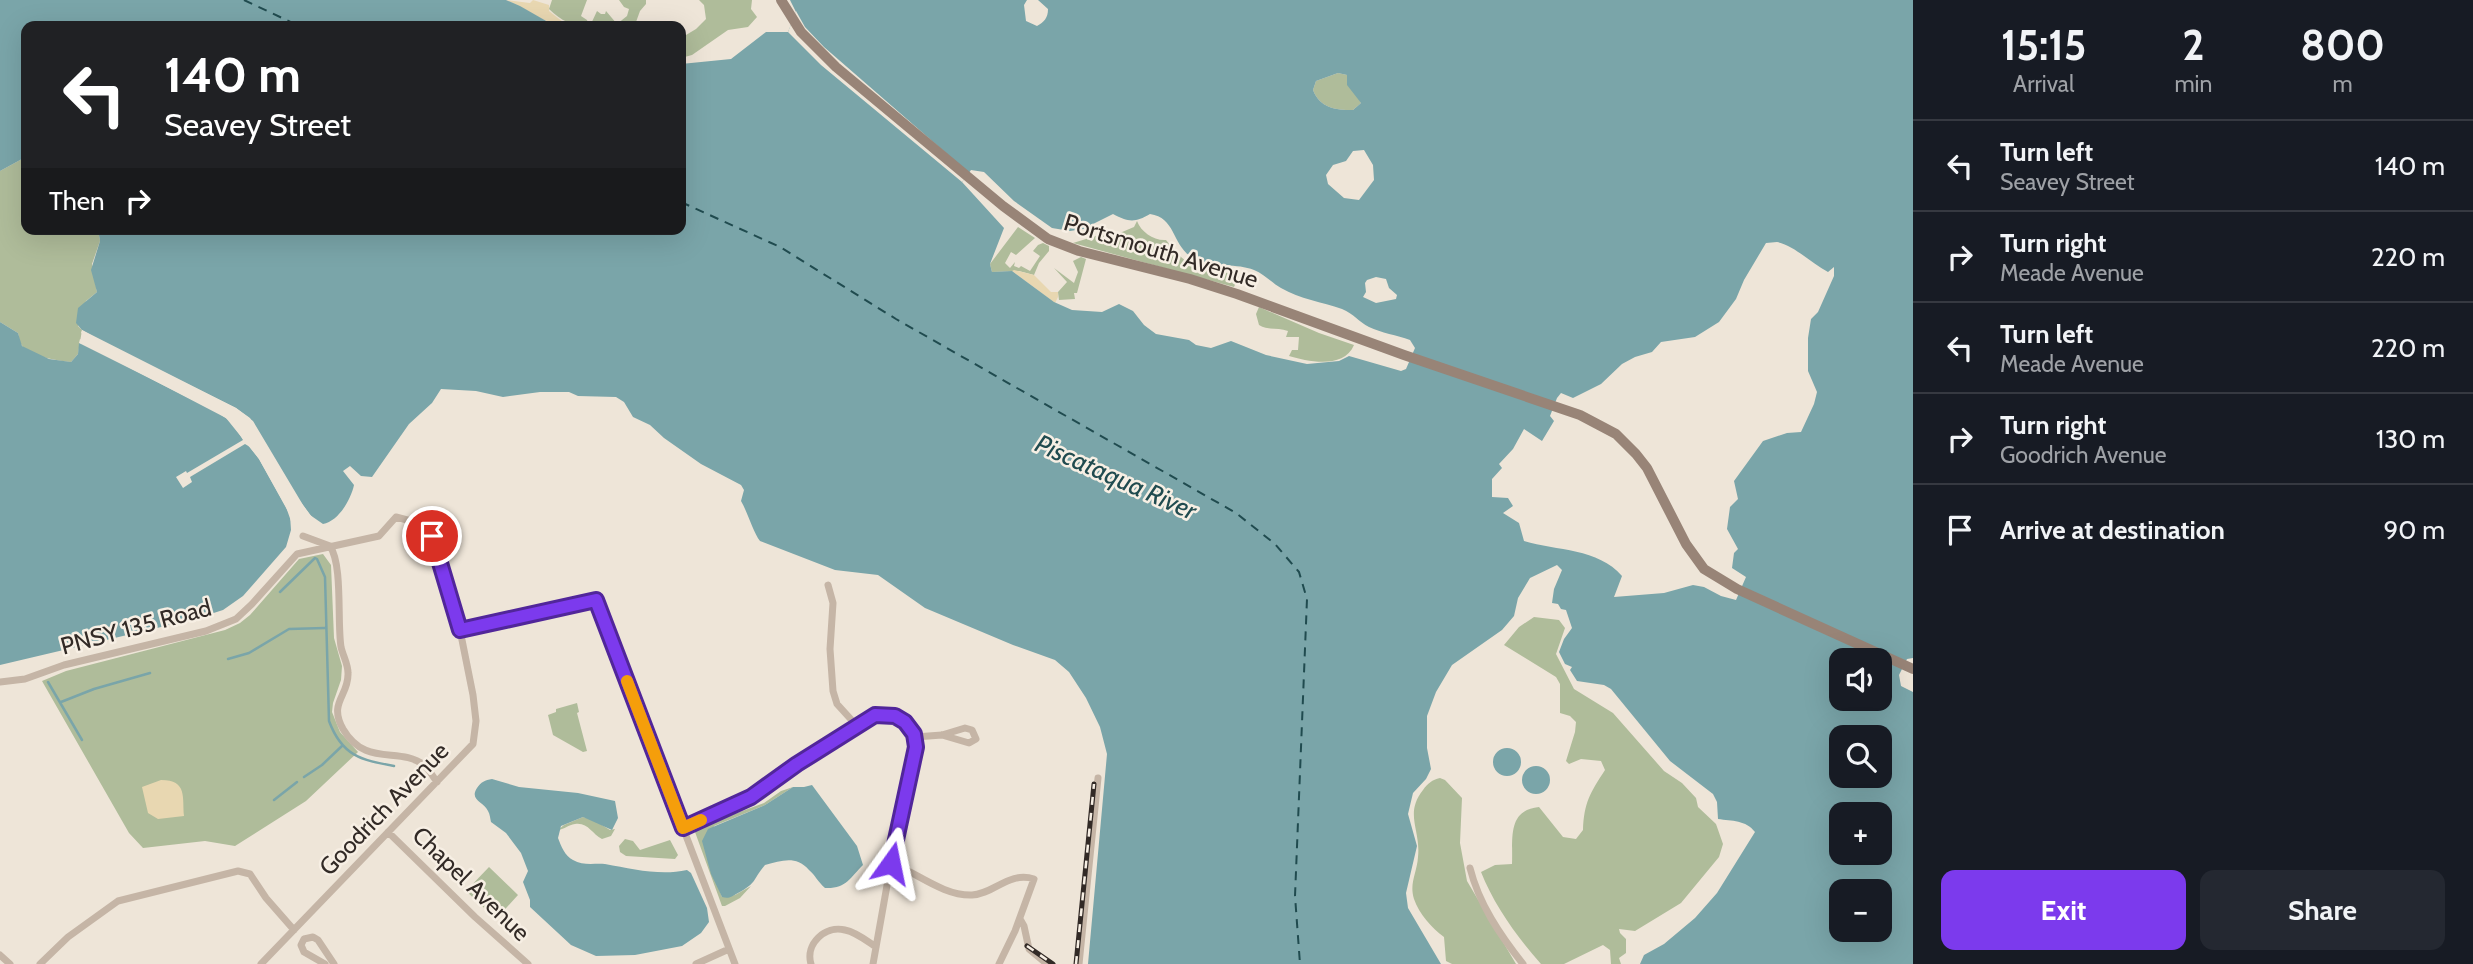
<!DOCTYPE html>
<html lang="en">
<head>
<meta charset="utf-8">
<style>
	body { margin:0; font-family:Cabin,sans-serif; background:#242831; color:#f1f3f6; height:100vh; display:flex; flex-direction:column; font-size:26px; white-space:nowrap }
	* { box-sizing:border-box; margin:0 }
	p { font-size:23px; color:#9ea1a6 }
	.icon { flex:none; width:38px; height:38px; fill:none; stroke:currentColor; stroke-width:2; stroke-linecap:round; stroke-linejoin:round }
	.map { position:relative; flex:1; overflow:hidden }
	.sheet { display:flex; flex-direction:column; background:#171b24; width:560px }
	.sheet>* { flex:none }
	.top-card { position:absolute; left:21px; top:21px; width:665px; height:214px; border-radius:14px; box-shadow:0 7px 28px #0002; background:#202124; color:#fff; overflow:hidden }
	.tools { position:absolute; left:1829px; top:648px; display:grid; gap:14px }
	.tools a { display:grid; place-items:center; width:63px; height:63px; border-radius:14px; background:#171b24; box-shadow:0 7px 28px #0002; font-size:35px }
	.pin { position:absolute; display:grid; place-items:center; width:60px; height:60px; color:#fff; margin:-30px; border:4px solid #fff; border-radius:50%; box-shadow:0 2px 7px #0007 }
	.me { position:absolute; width:77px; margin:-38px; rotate:12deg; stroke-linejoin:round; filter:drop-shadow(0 0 5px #0008) }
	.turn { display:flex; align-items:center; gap:24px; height:147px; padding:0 28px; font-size:32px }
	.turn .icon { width:91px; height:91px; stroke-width:2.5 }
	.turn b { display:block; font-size:49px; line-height:60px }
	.then { display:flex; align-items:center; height:66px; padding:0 28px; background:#0003; gap:14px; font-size:26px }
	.eta { display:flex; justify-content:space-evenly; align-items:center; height:119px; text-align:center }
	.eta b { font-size:42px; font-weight:800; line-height:49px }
	.primary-button { display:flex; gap:14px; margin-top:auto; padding:14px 28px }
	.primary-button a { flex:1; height:80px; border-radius:14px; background:#7c3aed; color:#fff; font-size:28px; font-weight:800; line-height:80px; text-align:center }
	.primary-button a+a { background:#242831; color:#f1f3f6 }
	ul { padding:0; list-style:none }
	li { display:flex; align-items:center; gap:21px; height:91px; padding:0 28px; border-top:2px solid #363941 }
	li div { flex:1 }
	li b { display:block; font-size:26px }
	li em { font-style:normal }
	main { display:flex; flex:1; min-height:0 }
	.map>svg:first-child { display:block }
</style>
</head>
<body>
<main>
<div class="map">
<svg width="1913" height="964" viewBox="0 0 1913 964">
	<rect width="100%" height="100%" fill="#eee5d8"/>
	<path fill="#afbc9a" d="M552,0H587L581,16L587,20L589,26C571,26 562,21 549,9Z
		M619,0H646V4L640,11L636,22L639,26H590L597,11L601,14H605L606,11L617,24L627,16L629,9L624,7Z
		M699,0H752L751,9L757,17L748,27L728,30L692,55L681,58V38L696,29L706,19L704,5Z
		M1338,73L1347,75L1361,103L1353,110C1335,110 1320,108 1313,90L1316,81Z
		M22,159L26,163L23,167L26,169V229H98L100,241L92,264L97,292L86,301L78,326L82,330L78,354L71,362C59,361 27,356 21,344C19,341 19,336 18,333L0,322V171Z
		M1137,221C1141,232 1154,241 1166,240C1196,278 1199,264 1239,276L1234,287L1073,243L1099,235H1115L1134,227Z
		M1018,227L1035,238L1016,255L1011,252L1005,263L1010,268L1015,262L1014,266L1019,268L1021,266L1030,271L1040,256L1033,251L1038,245L1043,243L1049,246V251L1039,263L1034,275L1019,271L992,272L990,264Z
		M1081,257L1086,259L1077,293H1074L1075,299L1059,300L1058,292L1067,282L1054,268L1074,283L1078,272L1073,261Z
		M1259,307L1319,333L1354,345C1344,369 1309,362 1289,356L1292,350H1298L1299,337H1286L1288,331C1278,327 1269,331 1259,325L1256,314Z
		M323,554L331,565L334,638L342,666L341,680L333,703L332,712L340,732L358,752L306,801L235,846L205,841L143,848L129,833L42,681L66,671L225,630L240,623L250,615L299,559Z
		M1534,617L1559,620L1565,628L1556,654L1574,689L1613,713L1664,771L1682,783L1696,798L1698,807L1716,824L1723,844L1719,857L1681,903L1635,931L1619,929L1620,933L1626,939V953L1619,958L1621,964H1611L1610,950L1603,945L1564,964H1541C1517,937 1494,905 1481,872L1495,865L1512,864C1513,839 1507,810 1539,807L1563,837L1576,839L1583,830C1584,803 1590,793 1605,770L1601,761L1581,759L1569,764L1566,761L1575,732L1576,722L1570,716L1560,713V684L1556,677L1504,645L1519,627Z
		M577,703L579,712L577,713L587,751L583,752L553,735L548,715L556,712V709Z
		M1440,778L1445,780L1462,798L1460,843L1467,881L1516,964H1452L1446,961L1444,937C1432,928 1419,914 1414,899C1409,883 1417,873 1418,857C1421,830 1404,814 1423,790C1428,783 1432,780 1440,778Z
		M793,787L765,805L714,826L710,865L722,897L735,895L751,886L740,898L725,906H722L695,832L699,827L764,803L781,791Z
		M583,817L594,820L610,830L615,829L611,836L602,839C592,834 588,822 575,824C568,825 565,829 558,830L564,825Z
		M625,839L633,841L640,850L670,840L678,855L675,859L626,856L620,852L619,846Z
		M489,867L518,895L496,919L466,891Z"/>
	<path fill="#e8d7b1" d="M506,0L530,3L533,0L549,5V11L568,26C546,26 527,8 506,0Z
		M1014,270L1034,275L1051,292H1058V297L1055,303L1012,271Z
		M161,780C188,780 182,798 184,816L158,819L148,813L142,787Z"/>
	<path fill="#7aa5a9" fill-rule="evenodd" d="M0,0H506L520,6L555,26H26V163L22,159L0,171Z
		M790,0H1027L1024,5L1026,21L1037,26C1044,22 1048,18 1048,9L1038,0H1913V658L1907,659L1899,675L1901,686L1913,692V964H1640L1644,955L1664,944L1695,918L1717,893L1755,832C1746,820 1732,821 1718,819L1717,802L1713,794L1670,761L1611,689L1604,685L1577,681L1570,670L1572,667L1565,664L1559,652L1564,639L1572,628L1566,610L1561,609L1558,604L1552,603L1554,589L1562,570L1557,565L1530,578L1518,598L1514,616L1502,630L1452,665L1436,692L1427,716V748L1431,769L1426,779L1413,793L1408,814L1417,846L1406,893L1408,908L1441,964H1088L1107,754L1100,727L1086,698L1069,672L1055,660L1013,645L925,608L878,575L835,570L760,541C753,532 748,513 741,501L744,490L741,485L701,464L664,438L650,425L633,417L624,402L616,397L578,396L569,392H540L503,397L476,391L441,389L432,403L409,424L372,477L361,476L350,466L343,471L354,485C351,499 339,521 323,524L310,515L303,505L253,421L236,408L101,341L82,330L76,323L78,308L97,292L91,270L100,241L98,229H681V64L731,59L766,32H788L796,12ZM1338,73L1347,75V85L1361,103L1353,110C1335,110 1320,108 1313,90L1316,81ZM1364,150L1373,165L1374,180L1359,200L1344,198L1328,184L1326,175L1333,165L1346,161L1353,151ZM971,170L984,172L1014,201L1052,228L1070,231L1083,229L1113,214C1128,222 1135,223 1150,214C1178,218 1171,249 1197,260C1215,268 1237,263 1254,270C1264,274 1272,283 1281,288C1300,299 1322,302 1342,309C1354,314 1359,322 1369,327C1381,333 1397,335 1410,340L1415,348L1406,369L1401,371L1349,356L1339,361L1307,364L1266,355L1231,341L1211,348L1196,345L1189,340L1156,334L1144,325L1133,311L1119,304L1102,312L1072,310L1054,302L1012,271L992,272L990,264L1004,228L962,182ZM1777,242C1795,246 1811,263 1828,272L1834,267V276L1818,312L1811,319L1808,338V371L1817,392L1814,404L1801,432L1787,433L1763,441L1734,481L1738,499L1730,507L1727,529L1738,549L1734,553L1732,568L1746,577L1736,600L1721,596L1704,587L1693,585L1664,593L1614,597L1622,576C1598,548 1557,551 1524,541L1519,523L1503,513L1513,506L1508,498L1492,497V479L1502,468L1499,464L1513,449L1524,429L1542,441L1554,421L1550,416L1557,398L1561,393L1573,398L1601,384L1622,364L1635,357L1652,352L1661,342L1695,337L1719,322L1736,299L1744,280L1766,243ZM1376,277L1386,279L1389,288L1397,295L1396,299L1376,303L1363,297L1366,292L1365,283L1367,280ZM1841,660H1880V698H1841ZM1841,737H1880V775H1841ZM1841,814H1880V852H1841ZM1841,891H1880V929H1841Z
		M0,322L18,333L22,346L49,359L71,362L78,354L79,343L84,344L226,418L259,459L290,515L291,530L286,547L243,596L223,610L195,619L0,665Z
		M1493 762a14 14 0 1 1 28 0a14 14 0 1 1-28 0Z
		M1522 780a14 14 0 1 1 28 0a14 14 0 1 1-28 0Z
		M492,779L519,787L578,793L615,801L618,818L612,830L583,817L561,826L558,838C561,846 565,856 573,860C583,866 594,863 605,864C633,869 660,876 687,870L691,873L707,908L709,922L701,933L682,946L635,955L596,956L571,945L530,907V900L523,882L528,871L521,853L506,833L491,822C490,818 490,814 488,811C484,802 469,800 477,788C481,782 485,780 492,779Z
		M812,785L857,846L863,865C850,878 846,889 825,888C818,882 815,875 809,870C795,855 782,861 765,865C752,880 758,882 738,893C731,897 729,899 722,897L711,874L702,841L708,829L765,805L793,787H804Z"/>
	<path fill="#eee5d8" d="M796,11L805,27L824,47L969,173L962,182L821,65L788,32Z
		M82,330L236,408L250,418L297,497L312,517L307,518L300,507L248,420L235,411L99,344L81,333Z
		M80,339L228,415L262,457L290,506L295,523L292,524L286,507L259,459L250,447L245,444L190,477L192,482L183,488L176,477L186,471L187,473L243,440L240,435L230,421L217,412L79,343Z"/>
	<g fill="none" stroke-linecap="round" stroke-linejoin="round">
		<path stroke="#7aa5a9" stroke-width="2.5" d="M280,592L315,558L317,559L325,577L329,721C342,756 361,760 394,766
			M228,659L249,653L289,629L325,628
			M48,682L82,740
			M61,702L94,689L150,673
			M304,777L322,765L343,745
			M274,800L297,782"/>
		<path stroke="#204b4f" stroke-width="2" stroke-dasharray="9 7" stroke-linecap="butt" d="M244,0L299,26
			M681,202L780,247L896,319L1236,513L1275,544L1299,572L1307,599L1295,896L1300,964"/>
		<path stroke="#c5b5a6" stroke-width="7" d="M303,536L330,546C343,565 337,622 341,647C343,656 348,664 348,673C349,696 328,702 343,729C366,768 399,746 424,765C429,769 433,777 437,782
			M828,585L833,603L830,649L833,691L837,704L857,726
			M460,630L596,600L735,964
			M0,682L25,679L64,665L206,631L236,619L252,604L297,554L379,536L396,517L411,521L432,536L442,564L460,630L473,695L476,721L473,744L261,964
			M915,737L942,735L965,728L972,730L976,739L969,743L942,735
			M683,828L751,797L797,763L875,715L895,716L905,722L914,734L916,747L891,863L873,964
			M388,832L475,917L528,964
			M891,863C916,872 943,896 972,895C994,894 1009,871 1034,879L1015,931L999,964
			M1470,868C1479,904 1500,935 1523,964
			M1020,919L1024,926L1029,949L1047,964
			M0,955L10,964
			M40,964L68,937L118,901L238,871L250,874L266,898L294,930
			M325,964L304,952L301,945L304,939L313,937L318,940L334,964
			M696,964L729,949
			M811,964C805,944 825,925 845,930C856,932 867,941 876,947
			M1079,964L1098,778"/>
		<path stroke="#988477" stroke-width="10" d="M781,0L801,32L836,67L1003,206L1048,239L1079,251L1190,279L1237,294L1404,355L1580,415L1616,434L1636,454L1647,468L1686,544L1704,569L1737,589L1913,669"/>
		<defs>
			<path id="rail" d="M1027,946L1053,964
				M1076,964L1094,784"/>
		</defs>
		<use href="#rail" stroke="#322a26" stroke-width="5"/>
		<use href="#rail" stroke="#f7efe4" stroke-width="2.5" stroke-dasharray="8" stroke-linecap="butt"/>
	</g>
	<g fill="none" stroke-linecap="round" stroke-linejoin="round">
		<defs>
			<path id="route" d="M432,536L460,630L596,600L683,828L751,797L797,764L875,715L895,716L905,722L914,734L916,747L891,863"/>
		</defs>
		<use href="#route" stroke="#51269a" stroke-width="18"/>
		<use href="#route" stroke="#7c3aed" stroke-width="12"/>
		<path stroke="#f59e0b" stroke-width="12" d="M627,681L683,828L701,820"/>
	</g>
	<g text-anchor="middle" stroke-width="5" stroke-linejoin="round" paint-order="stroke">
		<g font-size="24" fill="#322a26" stroke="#f7efe4">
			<text transform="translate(1161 251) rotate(17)" y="8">Portsmouth Avenue</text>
			<text transform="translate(136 627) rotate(-15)" y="8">PNSY 135 Road</text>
			<text transform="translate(384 809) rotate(-46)" y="8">Goodrich Avenue</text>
			<text transform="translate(471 884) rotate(44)" y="8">Chapel Avenue</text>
		</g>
		<g font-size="26" font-style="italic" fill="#204b4f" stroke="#f7efe4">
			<text transform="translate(1116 477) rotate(24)" y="9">Piscataqua River</text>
		</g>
	</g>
</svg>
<div class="tools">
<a><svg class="icon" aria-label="sound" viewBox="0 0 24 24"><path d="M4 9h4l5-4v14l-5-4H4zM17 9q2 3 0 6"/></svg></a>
<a><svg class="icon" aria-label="search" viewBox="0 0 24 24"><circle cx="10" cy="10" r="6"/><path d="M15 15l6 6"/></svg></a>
<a>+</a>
<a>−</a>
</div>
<div class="pin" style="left:432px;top:536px;background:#d93025"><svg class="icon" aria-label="arrive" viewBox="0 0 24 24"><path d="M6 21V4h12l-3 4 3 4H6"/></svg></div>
<svg class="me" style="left:891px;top:863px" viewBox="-20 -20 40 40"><path d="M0-17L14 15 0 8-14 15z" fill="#7c3aed" stroke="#fff" stroke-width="4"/></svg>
<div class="top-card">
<div class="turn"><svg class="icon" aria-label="left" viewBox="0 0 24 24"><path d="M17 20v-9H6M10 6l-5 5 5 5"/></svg><div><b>140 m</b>Seavey Street</div></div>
<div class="then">Then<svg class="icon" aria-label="right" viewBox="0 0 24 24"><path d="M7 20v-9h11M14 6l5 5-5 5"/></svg></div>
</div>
</div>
<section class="sheet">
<div class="eta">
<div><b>15:15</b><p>Arrival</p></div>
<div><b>2</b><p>min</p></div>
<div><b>800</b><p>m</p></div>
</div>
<ul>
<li><svg class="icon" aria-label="left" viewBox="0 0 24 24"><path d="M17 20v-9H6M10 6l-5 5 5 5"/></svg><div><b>Turn left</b><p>Seavey Street</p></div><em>140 m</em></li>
<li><svg class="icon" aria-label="right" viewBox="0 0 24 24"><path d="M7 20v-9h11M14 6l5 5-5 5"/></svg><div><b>Turn right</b><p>Meade Avenue</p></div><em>220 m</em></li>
<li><svg class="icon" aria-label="left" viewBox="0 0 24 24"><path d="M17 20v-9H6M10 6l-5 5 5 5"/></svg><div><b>Turn left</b><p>Meade Avenue</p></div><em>220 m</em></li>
<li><svg class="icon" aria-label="right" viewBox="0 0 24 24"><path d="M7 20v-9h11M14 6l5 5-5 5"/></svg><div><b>Turn right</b><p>Goodrich Avenue</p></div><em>130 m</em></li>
<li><svg class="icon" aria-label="arrive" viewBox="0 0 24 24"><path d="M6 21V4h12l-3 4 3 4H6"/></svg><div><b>Arrive at destination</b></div><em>90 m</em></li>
</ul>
<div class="primary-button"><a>Exit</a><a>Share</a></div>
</section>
</main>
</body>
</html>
